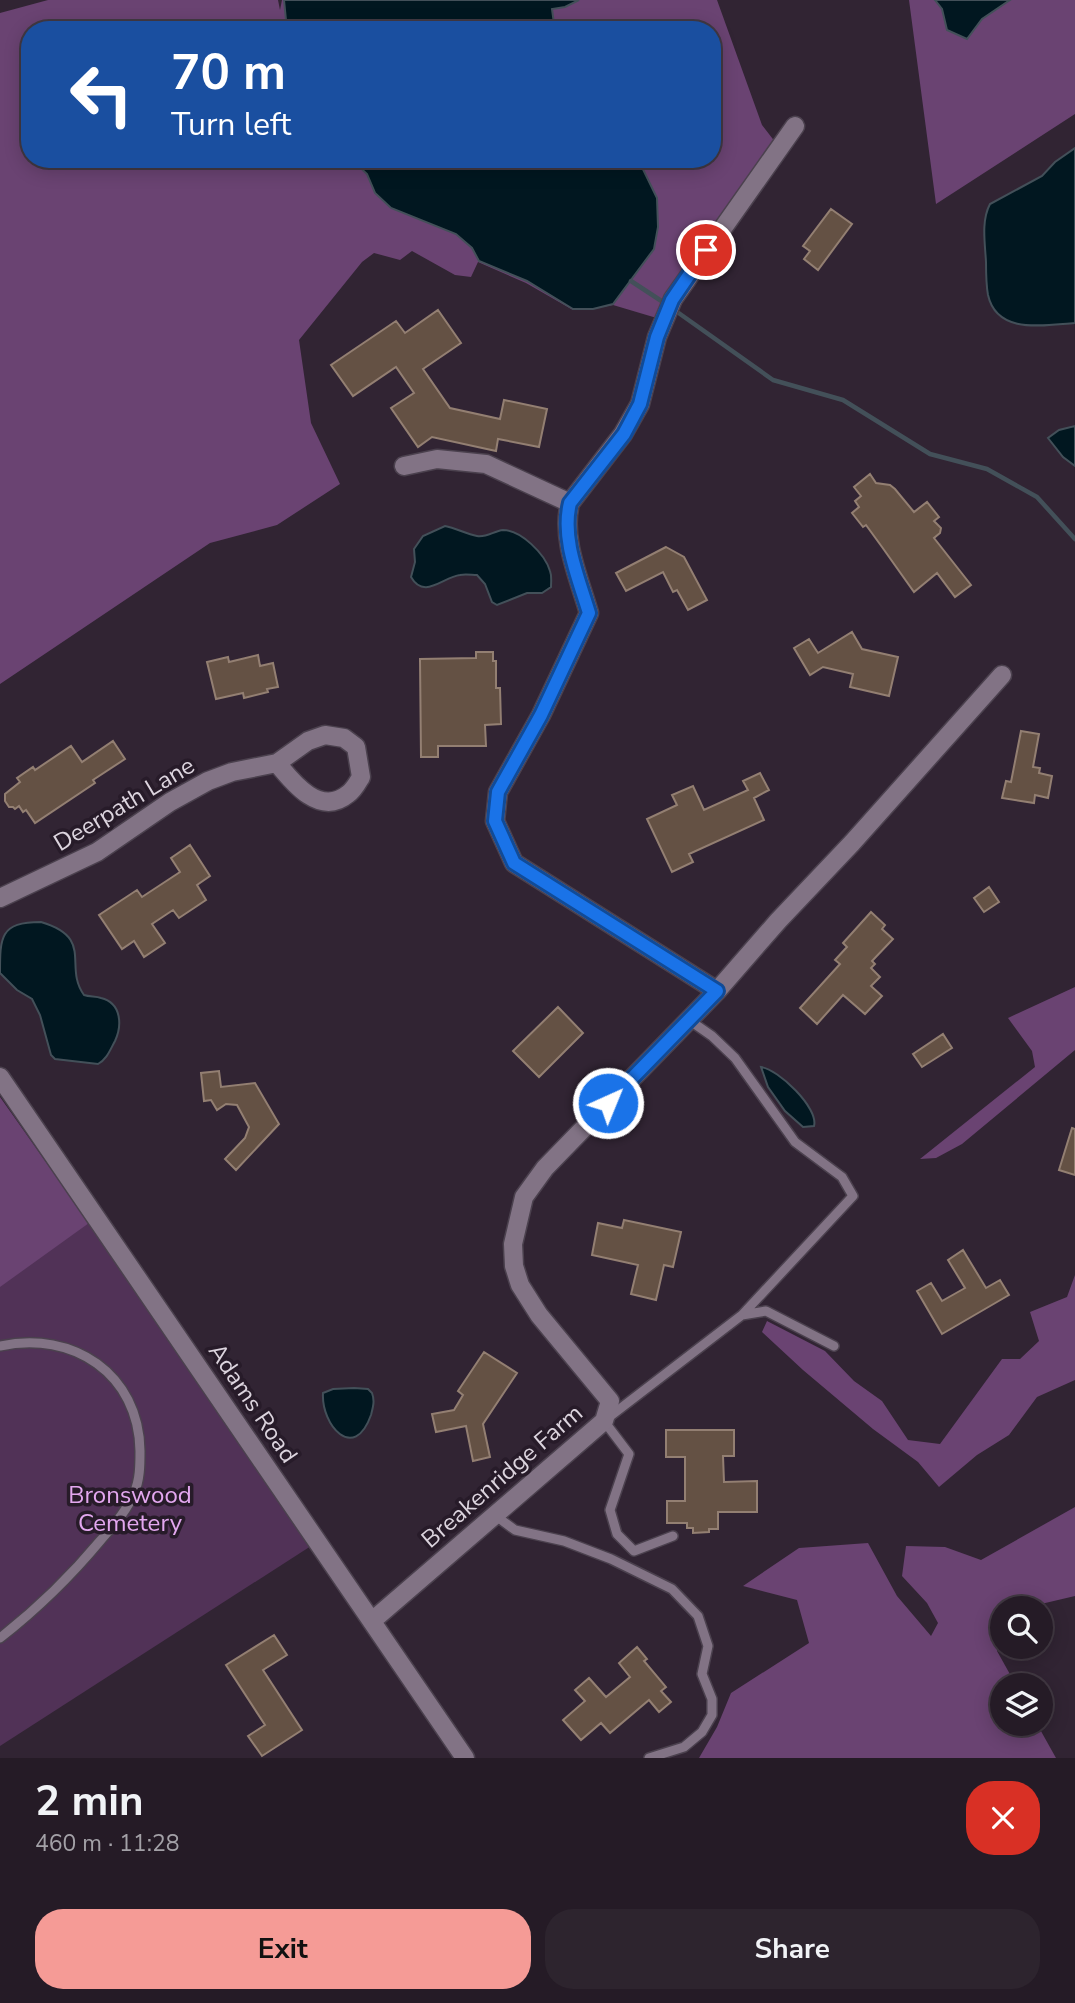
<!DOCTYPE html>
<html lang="en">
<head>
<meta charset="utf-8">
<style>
	body { margin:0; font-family:"Nunito Sans",sans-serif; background:#2d242e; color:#f1f3f6; height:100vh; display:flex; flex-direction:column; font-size:26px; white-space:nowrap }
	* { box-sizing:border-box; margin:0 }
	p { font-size:23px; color:#a3a1a7 }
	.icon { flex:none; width:38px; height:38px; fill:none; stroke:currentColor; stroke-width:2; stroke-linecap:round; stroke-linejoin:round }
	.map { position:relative; height:1758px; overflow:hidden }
	.side { display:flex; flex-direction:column; background:#251b26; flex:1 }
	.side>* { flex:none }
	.guide { position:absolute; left:21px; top:21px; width:700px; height:147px; border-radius:28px; box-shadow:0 4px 18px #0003,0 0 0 2px #423943; background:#1a4fa0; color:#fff; overflow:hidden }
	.controls { position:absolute; left:990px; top:1596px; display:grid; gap:14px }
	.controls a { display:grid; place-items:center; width:63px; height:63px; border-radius:50%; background:#251b26; box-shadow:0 4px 18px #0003,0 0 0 2px #423943; font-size:35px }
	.pin { position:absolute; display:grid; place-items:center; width:60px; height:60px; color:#fff; margin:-30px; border:4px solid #fff; border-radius:50%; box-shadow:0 2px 7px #0007 }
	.me { position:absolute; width:77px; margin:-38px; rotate:44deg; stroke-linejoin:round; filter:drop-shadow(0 0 5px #0008) }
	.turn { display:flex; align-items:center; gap:24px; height:147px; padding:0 35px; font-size:32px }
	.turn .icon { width:91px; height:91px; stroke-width:2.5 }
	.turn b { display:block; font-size:49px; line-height:60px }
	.round { display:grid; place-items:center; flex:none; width:74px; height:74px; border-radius:28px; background:#2d242e }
	.overview { display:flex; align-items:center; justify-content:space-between; height:119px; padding:0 35px }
	h1 { font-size:42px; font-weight:700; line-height:52px }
	.action { display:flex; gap:14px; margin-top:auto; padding:14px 35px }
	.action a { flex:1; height:80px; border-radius:28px; background:#f59b96; color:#111; font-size:28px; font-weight:700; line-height:80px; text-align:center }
	.action a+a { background:#2d242e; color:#f1f3f6 }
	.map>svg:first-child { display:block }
</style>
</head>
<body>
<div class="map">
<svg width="1075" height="1758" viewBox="0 0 1075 1758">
	<rect width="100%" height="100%" fill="#312433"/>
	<path fill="#513257" d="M90,1219L311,1546L0,1746V1280Z"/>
	<path fill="#6a4372" d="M48,0H278L280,10L282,0H284L287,30H30V159H351L367,174L375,193L391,208L456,234L472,248L479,261L527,281L573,309H593L613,304L654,249L657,198L638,159H712V30H569L554,24L552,9L565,7L579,0H717L762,125L779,147L660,319L613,305L592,309L573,310L526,283L478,262L471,277L455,275L412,251L400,260L374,253L362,262L299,340L311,423L340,484L277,525L210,543L0,684V13Z
		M909,0H935L942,9L947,30L967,39L982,19L1010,0H1075V114L936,204Z
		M1075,987V1050L962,1144L936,1158L920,1159L1035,1067L1032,1051L1008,1018Z
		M0,1097L89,1223L0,1287Z
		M1075,1275V1380L1037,1397L1009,1435L977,1455L939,1487L918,1462L873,1429L803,1370L762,1332L767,1321L825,1351L854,1381L882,1401L908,1440L940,1444L1002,1359H1020L1039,1341L1030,1312L1067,1297Z
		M1075,1507V1596L1024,1608H1003V1632L998,1631L997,1651L1016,1685H1003V1724H1037L1056,1758H699L717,1727L731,1693L809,1643L797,1600L743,1586L799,1548L868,1543L897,1596L931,1636L938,1623L927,1603L902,1576L906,1546L945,1547L981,1560Z"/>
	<path fill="#011720" stroke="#435059" stroke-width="2" d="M284,0H579L565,7L552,9L554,24L569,30H287Z
		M935,0H1010L982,19L967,39L947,30L942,9Z
		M1075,148V323C1044,325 997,335 988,295C986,284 986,273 986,262C985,243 981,221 990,204L1042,176L1055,162Z
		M351,159H638L657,198L658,227L654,249L613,304L593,309H573L527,281L479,261L472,248L456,234L391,208L375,193L367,174Z
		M1075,426V466L1063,457L1048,438L1059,430Z
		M445,526C456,528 466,534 477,536C486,538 494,531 503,530C521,530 545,554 550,571C552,576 551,582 551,587L542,593H527L497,605L492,602L485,584L477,575C472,575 465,574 460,575C443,577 424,600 411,577L415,562L414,549L423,536Z
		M41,922C95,938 63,966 84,995C90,997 96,996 101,998C122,1003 122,1026 115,1041C110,1050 107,1059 98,1064L55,1059L51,1055L40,1015L32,999L17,990L0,973C0,937 0,922 41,922Z
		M761,1067C778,1069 819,1108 814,1126L803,1127L785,1111L768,1087Z
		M354,1388L368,1389L372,1393C375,1401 373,1407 371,1415C354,1463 321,1425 323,1393L333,1389Z"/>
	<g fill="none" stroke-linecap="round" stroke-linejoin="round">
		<path stroke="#435059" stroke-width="4.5" d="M631,281L666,304
			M673,309L773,380L843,400L930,454L987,469L1037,497L1075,539"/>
	</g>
	<path fill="#645144" stroke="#937f72" stroke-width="2" d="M831,209L852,224L818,270L804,259L810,251L803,246Z
		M438,310L461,343L423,369L450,408L500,419L504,400L547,409L539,447L498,439L496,451L432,437L418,447L391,408L414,393L396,367L353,396L331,365L396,321L405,333Z
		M870,474L876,483L890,485L895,489L914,512L927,502L939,517L934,521L941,528L940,533L934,538L971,585L955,597L937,573L914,592L882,547L866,525L863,527L852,513L859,507L855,501L861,496L854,487Z
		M666,547L684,557L707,600L688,610L677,590L673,592L663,572L626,591L616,573Z
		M852,632L862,649L898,657L889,696L850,687L853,674L823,667L810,675L794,648L809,639L818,653Z
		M476,652H493V661H496V688H500L501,724L485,725L486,746H438V757H421L420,659L476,658Z
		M258,655L260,666L273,663L278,687L267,689L268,692L244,698L243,693L216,699L207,662L228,657L229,662Z
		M1021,731L1039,734L1033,767L1040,768L1039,773L1052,776L1048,798L1035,795L1034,803L1002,798L1006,781L1011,782Z
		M113,741L125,759L93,780L95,783L35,823L26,810L23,812L19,806L15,809L13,807H9L5,801V794L20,782L17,778L33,767L35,770L71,746L82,762Z
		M760,773L769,790L754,798L764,820L689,854L693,862L672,872L647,819L677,805L672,795L693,786L704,810L748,790L743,781Z
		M190,845L210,876L197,885L206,900L179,918L173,910L152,924L165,943L144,957L134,941L122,949L99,915L137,890L142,897L180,872L171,858Z
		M989,887L999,902L984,912L974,898Z
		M871,912L885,925L882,929L893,939L872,961L875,964L871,968L880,977L871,986L882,996L865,1014L843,995L817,1024L800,1008L840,964L835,960L847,947L843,943Z
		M558,1007L583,1033L539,1077L513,1051Z
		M943,1034L952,1048L922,1067L913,1054Z
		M219,1071L221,1087L255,1083L279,1124L236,1170L225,1159L245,1138L249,1127L237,1105L226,1104L217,1110L211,1100L204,1101L201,1073Z
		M1072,1128L1075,1129V1175L1059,1170Z
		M624,1220L681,1232L673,1267L664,1265L656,1300L631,1294L638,1265L592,1255L598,1223L622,1228Z
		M963,1250L986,1288L1000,1280L1009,1295L942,1334L917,1291L931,1283L942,1301L965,1288L948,1260Z
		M484,1352L517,1373L483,1424L490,1457L473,1461L466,1426L436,1432L432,1414L454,1410L463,1395L458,1391Z
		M666,1430H734V1456H723L724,1482L757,1481V1512H718V1529H709V1532L693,1533V1528H687V1523H667V1501H685V1457H666Z
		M274,1635L287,1655L263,1670L302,1730L262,1756L248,1736L265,1725L226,1665Z
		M637,1647L647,1659L644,1661L666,1687L661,1691L671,1702L659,1712L649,1700L610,1733L601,1723L581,1740L563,1720L585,1701L575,1690L589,1678L606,1697L630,1677L619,1663Z"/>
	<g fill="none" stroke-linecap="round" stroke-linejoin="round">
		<defs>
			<path id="lane" d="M689,1020L712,1036L735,1058L795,1142L842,1177L853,1196L742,1315
				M0,1346C73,1330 139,1374 140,1451C140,1465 140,1480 134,1493C127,1511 112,1527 100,1541C70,1577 37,1609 0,1638
				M496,1516L515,1530L564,1541L611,1559L672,1589L698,1616L708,1646L702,1674L712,1699V1715L702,1732L684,1747L649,1758
				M673,1536L634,1551L617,1534L610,1510L629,1454L604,1421L742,1315L766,1311L834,1346"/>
			<path id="street" d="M404,466L437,459L486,464L570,503
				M0,898L97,852L170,802L208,781L232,772L277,763L308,741L325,735L344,738L356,747L361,777C358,782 354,790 348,794C320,817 293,783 277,763
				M717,991L514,863L495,821L498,792L541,715L589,613C579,578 561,539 570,503L623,434L640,404L657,337L673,299L795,126
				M0,1077L465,1758
				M372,1621L604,1421L610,1401L539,1315L520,1285L514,1266L513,1244L524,1197L545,1168L717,991L778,921L852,843L1002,675"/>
		</defs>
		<use href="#lane" stroke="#4b414e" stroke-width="12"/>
		<use href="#street" stroke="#4b414e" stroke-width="21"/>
		<use href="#lane" stroke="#827385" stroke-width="9"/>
		<use href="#street" stroke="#827385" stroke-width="18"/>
	</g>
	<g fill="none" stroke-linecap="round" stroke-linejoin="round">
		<defs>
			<path id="route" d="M608,1103L717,991L514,863L495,821L498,792L541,715L589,613C579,579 561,539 570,503L624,434L640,404L657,337L672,300L706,250"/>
		</defs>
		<use href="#route" stroke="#114b97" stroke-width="18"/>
		<use href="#route" stroke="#1a73e8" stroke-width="12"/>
	</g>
	<g text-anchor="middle" stroke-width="7" stroke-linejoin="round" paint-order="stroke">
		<g font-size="24" fill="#dcd4de" stroke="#271b29">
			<text transform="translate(124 804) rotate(-31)" y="8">Deerpath Lane</text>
			<text transform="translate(253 1403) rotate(56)" y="8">Adams Road</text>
			<text transform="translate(502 1476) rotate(-41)" y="8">Breakenridge Farm</text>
		</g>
		<g font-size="24" fill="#e3a7ef" stroke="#271b29">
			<text x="130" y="1503">Bronswood<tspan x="130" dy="28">Cemetery</tspan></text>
		</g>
	</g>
</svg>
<div class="controls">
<a><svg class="icon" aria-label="search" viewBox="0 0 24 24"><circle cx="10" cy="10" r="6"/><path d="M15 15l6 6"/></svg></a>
<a><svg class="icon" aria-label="layers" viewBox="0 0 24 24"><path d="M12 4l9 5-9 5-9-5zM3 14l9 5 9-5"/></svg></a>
</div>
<div class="pin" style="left:706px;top:250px;background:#d93025"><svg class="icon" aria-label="arrive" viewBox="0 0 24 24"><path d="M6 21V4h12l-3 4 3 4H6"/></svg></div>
<svg class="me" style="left:608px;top:1103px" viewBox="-20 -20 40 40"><circle r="17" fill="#1a73e8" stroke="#fff" stroke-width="3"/><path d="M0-11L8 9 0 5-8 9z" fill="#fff"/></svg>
<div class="guide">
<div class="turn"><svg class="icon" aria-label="left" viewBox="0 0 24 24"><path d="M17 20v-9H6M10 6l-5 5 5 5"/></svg><div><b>70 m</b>Turn left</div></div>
</div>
</div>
<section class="side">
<div class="overview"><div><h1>2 min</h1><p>460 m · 11:28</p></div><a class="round" style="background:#d93025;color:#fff"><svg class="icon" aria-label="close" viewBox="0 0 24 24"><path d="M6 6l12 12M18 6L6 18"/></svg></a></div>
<div class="action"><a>Exit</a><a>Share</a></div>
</section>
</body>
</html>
